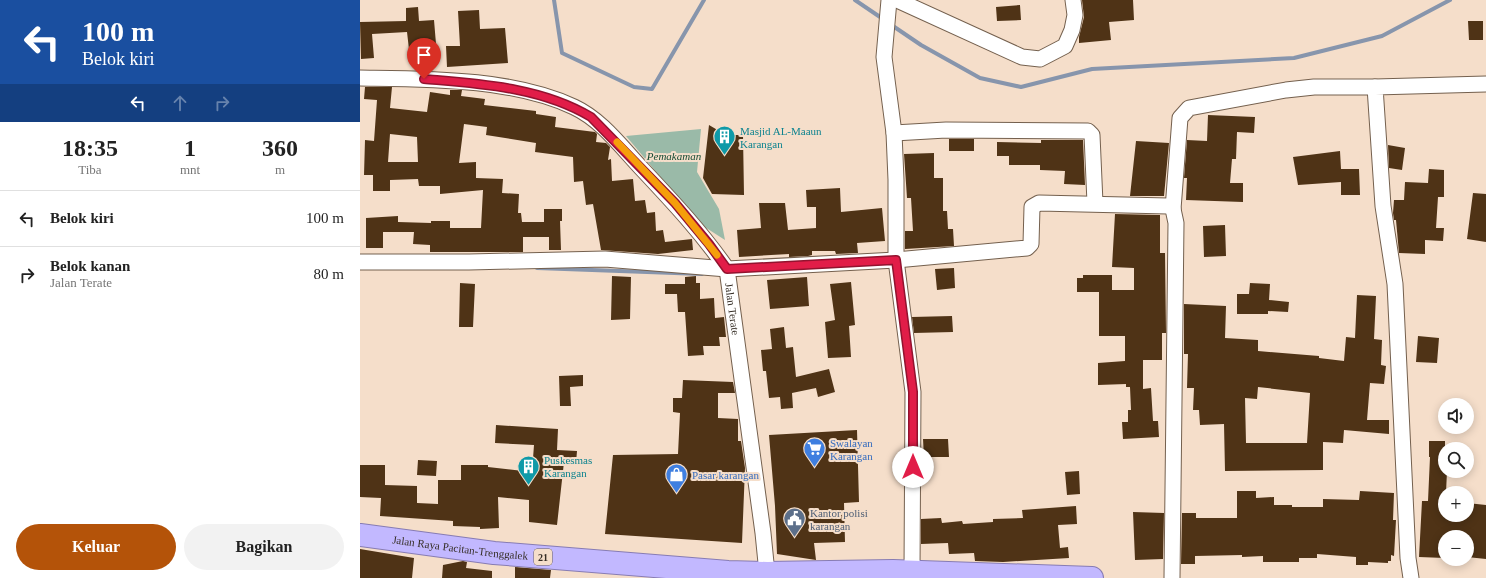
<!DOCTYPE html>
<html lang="id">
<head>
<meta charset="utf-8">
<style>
	body { margin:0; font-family:"Times New Roman",serif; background:#f2f2f2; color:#222; height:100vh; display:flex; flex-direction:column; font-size:15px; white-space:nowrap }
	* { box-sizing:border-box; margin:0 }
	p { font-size:13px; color:#767676 }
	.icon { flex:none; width:22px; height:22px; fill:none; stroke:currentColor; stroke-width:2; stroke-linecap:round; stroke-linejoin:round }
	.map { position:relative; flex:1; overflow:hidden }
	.details { display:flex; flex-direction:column; background:#fff; width:360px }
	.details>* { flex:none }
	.hud { background:#1a4fa0; color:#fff; overflow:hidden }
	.buttons { position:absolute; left:1078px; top:398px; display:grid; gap:8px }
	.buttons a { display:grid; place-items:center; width:36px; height:36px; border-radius:50%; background:#fff; box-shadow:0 2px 10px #0003; font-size:20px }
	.pin { position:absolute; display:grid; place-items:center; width:34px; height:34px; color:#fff; margin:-41px -17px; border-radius:50% 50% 50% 0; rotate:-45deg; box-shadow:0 0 4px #0007 }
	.pin .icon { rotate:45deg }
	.me { position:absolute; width:44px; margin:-22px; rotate:0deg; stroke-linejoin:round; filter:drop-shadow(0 0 3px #0008) }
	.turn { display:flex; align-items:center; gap:14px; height:84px; padding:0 16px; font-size:18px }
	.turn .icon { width:52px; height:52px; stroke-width:2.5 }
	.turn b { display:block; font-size:28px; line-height:34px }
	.lanes { display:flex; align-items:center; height:38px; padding:0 16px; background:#0003; justify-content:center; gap:20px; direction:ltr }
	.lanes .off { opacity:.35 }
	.eta { display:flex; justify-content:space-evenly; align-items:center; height:68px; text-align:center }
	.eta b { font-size:24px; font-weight:700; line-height:28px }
	.action { display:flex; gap:8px; margin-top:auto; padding:8px 16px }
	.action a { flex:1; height:46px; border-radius:24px; background:#b45309; color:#fff; font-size:16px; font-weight:700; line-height:46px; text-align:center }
	.action a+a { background:#f2f2f2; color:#222 }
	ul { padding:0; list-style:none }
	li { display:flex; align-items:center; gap:12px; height:56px; padding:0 16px; border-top:1px solid #e0e0e0 }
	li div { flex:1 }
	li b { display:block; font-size:15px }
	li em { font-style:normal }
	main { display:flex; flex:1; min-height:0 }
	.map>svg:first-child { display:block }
</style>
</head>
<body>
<main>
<section class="details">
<div class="hud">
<div class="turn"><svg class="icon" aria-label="left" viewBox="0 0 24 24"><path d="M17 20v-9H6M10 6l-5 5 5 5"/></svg><div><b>100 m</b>Belok kiri</div></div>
<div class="lanes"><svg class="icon" aria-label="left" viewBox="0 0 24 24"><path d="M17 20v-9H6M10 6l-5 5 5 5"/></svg><svg class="icon off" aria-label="ahead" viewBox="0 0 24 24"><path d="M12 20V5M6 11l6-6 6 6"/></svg><svg class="icon off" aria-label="right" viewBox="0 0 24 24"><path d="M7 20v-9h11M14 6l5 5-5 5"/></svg></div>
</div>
<div class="eta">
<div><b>18:35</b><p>Tiba</p></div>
<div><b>1</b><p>mnt</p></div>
<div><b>360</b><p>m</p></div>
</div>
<ul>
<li><svg class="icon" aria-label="left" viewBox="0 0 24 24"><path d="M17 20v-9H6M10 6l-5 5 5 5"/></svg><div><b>Belok kiri</b></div><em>100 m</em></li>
<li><svg class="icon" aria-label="right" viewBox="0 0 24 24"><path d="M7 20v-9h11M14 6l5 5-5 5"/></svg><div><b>Belok kanan</b><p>Jalan Terate</p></div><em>80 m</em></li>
</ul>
<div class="action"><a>Keluar</a><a>Bagikan</a></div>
</section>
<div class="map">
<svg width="1126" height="578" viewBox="0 0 1126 578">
	<rect width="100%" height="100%" fill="#f5deca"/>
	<path fill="#9abaa8" d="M341,129L337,172L359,209L365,240L340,224L266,136Z"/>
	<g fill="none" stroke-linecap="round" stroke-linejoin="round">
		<path stroke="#8795ac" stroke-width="4" d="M194,0L202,53L274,87L292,89L344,0
			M495,0L523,19
			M530,24L561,45L620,78L661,87L732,69L934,58L1022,36L1090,0
			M177,268L342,274"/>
	</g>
	<path fill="#4f3316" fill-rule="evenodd" d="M722,0H773L774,20L749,22L751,40L719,43V37L724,17Z
		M660,5L661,20L637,21L636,7Z
		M58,7L59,21L74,20L77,56L50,58L47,32L12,34L14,58L1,59L0,22L46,21V8Z
		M119,10L120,29L145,28L148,63L87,67L86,46H100L98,11Z
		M1108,21H1123V40H1109Z
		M5,87H32L30,108L67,112L70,92L90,95V90H102L101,96L125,99L124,105L176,111V114L196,117L195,127L235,132L237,134L236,142L246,143L250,147L248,160L251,159L252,181L273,179L275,201L285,200L287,213L295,212L296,231L303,230L305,242L332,239L333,250L298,254L241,250L233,204L226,205L223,181L214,182L213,157L175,152L176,143L126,135L127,127L104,124L99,163L116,162V178L143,179L142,193L159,194L158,213H161L162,222H184V209H202V221H200L201,250H189V237H163V252H70V245L53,244L54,232H23V248H6V218L38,216V222L71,223V221H90V228H121L123,190L80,194V186H59L58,179L30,180V191H13V175H4L5,140L14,141L17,100L4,99ZM30,134L57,137L58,162H28Z
		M848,115L895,117L894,133L877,132L876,159H872L870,183H883V202L826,200L827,178H824L827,140L847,141Z
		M349,125L366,135H383L384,195L352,194L343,178Z
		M589,139H614V151H589Z
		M681,140H723L725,185L704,184L705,171L680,170V165H649V156H637V142L681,143Z
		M776,141L809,143L804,196H770Z
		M1028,145L1045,148L1042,170L1029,168Z
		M980,151L981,169H999L1000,195H981V182L938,185L933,157Z
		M574,153V178H583V211H587L588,229H593L594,246L545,249V231H553L551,198H547L544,154Z
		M1069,169L1084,170V197H1078L1076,228H1084L1083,241L1065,240V254L1039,253L1036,220H1034L1033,213L1034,200H1044L1045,182L1068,183Z
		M480,188L481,212L522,208L525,241L497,243L498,253L476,254L475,251H452V255L448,256L429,257V254L379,257L377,230L401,228L399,203H425L428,230L456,228V207H447L446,190Z
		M1113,193L1126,194V242L1107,239Z
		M755,214L800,215V253H805L806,333H802V360H783V389L791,388L793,421H798L799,437L763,439L762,422H768V410H771L770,387H766V384L738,385V363L765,361V336H739V292H717V278H723V275H752V290H774V268L752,267Z
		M865,225L866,256L844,257L843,226Z
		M594,268L595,288L577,290L575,269Z
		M252,276L271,277L270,319L251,320Z
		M336,276V283H340V299L354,298L355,318L364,317L366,337H359L360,346H343L344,355L328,356L325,312H318L317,294H305V284H325V277Z
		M447,277L449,306L410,309L407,280Z
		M491,282L495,325L489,326L491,357L468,358L465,322L475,320L470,284Z
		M100,283L115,284L113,327H99Z
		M890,283L910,284L909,300L929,302L928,312L908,311V314H877V294H889Z
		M997,295L1016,296L1014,339L1022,340L1021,365L1026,366L1024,384L1010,383L1007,420H1029V434L984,430L983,443L963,442V470L865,471L864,424L840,425L839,410H833L834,388H827L828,354H824V304L866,306L865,338L898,340V351L959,356V358L984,361L986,337L995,338ZM898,387L950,393L947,443H886L885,398L897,399Z
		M592,316L593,332L554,333L552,317Z
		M424,327L426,348L433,347L436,377L469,369L475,392L458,397L456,388L432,393L433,408L421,409L420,397L409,398L406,371H403L401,350L412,349L410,329Z
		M1058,336L1079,338L1077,363L1056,362Z
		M223,375V386L210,387L211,406H200L199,376Z
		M323,380L373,382L375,393H358V418L378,419V441H381L385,468L382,543L245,534L253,455L318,454L320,413L313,412V398H322Z
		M136,425L198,429L197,450L217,451L216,463L204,462L197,525L169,522V500L138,497L139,528L120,529V527L93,526V521L20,516L21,498L0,497V465H25V485L57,486V503L78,504V480H101V465H128V467L172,472L174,445L135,443Z
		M497,430L499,502L484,503L485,542L454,543L456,560L417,554L415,506L409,435Z
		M563,439H588L589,457H564Z
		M1069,441H1085V471H1087L1085,515H1107V503L1126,505V559L1107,557V537H1085V558L1059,557L1062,501H1068L1070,457H1069Z
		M58,460L77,461L76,476L57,475Z
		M719,471L720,494L707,495L705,472Z
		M877,491H896V498L914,497V505H932V507H963V499L999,500L1000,491L1034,493L1033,520H1036L1034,556L1031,555V561H1028V563L1008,562V565H996V557L957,554V558H939V562H903V556L882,557V555L835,556V564H821L822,513H836V518H877Z
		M716,506L717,524L698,525L700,548L708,547L709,558L643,562L615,561L614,553L589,554L588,543L561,544V519L581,518L582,523L602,521L603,524L633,522V519L663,518L662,510Z
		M773,512L804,513L803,559L775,560Z
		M0,549L54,558L52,578H0Z
		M103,561L107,562L106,568L132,571V578H82L83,565Z
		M155,567L191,570L190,578H155Z"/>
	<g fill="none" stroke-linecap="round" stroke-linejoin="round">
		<defs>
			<g id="minor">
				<path d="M529,0L524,57L534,133L536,180V260L553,392L552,572"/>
				<path d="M537,0L662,57L680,59L705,46L712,30L715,15L713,0"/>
				<path id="s1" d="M0,78C67,79 153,78 214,107C242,120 262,148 283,170C313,202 342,233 367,269L403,533L407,573"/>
				<path d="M534,133L586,130L728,131L732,135L735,203"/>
				<path d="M813,209L820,118L829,108L926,90L954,87H1015"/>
				<path d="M0,262H109L245,259L367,269L536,260L667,248L671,244L672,207L679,203L808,206L813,209L816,223L812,578"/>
				<path d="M1051,578L1048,558L1035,284L1023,206L1015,87L1126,84"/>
			</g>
			<g id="trunk">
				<path id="s2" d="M0,535L134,553L368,572L407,573L533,571L732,578"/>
			</g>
		</defs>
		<use href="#minor" stroke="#74604e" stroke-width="17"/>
		<use href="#trunk" stroke="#877cb3" stroke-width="24"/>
		<use href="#minor" stroke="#fff" stroke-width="15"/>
		<use href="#trunk" stroke="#c2b8ff" stroke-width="22"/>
	</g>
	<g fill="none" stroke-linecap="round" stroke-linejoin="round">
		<defs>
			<path id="route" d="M64,79C121,84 181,87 231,117L315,203L349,244L367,269L536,260L553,392V467"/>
		</defs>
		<use href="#route" stroke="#92132f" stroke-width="10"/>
		<use href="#route" stroke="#e11d48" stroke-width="7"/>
		<path stroke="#f59e0b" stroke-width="7" d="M257,142L315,203L357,255"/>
	</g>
	<defs>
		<symbol id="building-pin" viewBox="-11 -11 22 30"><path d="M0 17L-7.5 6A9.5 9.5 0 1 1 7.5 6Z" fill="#0f9aa8" stroke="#f5deca"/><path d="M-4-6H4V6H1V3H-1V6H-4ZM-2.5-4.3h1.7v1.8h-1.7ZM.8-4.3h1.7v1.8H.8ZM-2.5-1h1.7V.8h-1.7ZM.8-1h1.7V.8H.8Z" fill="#fff"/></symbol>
		<symbol id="supermarket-pin" viewBox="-11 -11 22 30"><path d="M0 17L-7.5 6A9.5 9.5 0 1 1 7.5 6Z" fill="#3f7fe0" stroke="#f5deca"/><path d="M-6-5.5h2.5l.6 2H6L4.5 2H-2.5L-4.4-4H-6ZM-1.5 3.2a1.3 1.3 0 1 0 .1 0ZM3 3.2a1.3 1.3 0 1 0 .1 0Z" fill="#fff"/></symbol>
		<symbol id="shop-pin" viewBox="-11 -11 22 30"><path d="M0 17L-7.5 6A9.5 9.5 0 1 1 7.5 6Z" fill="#3f7fe0" stroke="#f5deca"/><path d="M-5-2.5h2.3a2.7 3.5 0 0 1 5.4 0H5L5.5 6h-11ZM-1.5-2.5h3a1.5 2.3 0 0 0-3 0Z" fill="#fff"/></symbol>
		<symbol id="civic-pin" viewBox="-11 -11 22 30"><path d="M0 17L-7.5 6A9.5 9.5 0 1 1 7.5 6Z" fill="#5c6f8a" stroke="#f5deca"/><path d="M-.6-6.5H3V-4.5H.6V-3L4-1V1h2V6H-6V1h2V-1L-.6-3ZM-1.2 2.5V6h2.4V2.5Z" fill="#fff"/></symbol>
	</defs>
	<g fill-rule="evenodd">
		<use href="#building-pin" x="352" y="124" width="25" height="34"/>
		<use href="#supermarket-pin" x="442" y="436" width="25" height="34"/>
		<use href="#building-pin" x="156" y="454" width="25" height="34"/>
		<use href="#shop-pin" x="304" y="462" width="25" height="34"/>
		<use href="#civic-pin" x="422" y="506" width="25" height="34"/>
	</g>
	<g text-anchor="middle" stroke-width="4" stroke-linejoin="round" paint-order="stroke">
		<rect fill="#f5deca" stroke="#6f6357" stroke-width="1" x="174" y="549" width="18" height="16" rx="3"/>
		<g font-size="10" font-weight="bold" fill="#362e26">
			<text x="183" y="561">21</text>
		</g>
		<g font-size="11" fill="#0d838f" stroke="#f5deca" text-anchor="start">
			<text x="380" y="135">Masjid AL-Maaun<tspan x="380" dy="13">Karangan</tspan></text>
			<text x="184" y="464">Puskesmas<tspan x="184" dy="13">Karangan</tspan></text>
		</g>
		<g font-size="11" font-style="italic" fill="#124931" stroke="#f5deca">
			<text x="314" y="160">Pemakaman</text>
		</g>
		<g font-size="11" fill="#362e26" stroke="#f5deca">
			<text dy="4" stroke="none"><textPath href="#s1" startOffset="482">Jalan Terate</textPath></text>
			<text dy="4" stroke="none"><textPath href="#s2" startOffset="101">Jalan Raya Pacitan-Trenggalek</textPath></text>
		</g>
		<g font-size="11" fill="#366cbe" stroke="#f5deca" text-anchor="start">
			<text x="470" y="447">Swalayan<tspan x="470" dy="13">Karangan</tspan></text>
			<text x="332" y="479">Pasar karangan</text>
		</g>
		<g font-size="11" fill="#4e5e75" stroke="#f5deca" text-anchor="start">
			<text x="450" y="517">Kantor polisi<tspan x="450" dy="13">karangan</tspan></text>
		</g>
	</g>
</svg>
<div class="buttons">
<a><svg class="icon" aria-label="sound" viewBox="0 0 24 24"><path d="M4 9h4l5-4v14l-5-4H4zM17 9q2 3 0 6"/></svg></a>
<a><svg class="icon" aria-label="search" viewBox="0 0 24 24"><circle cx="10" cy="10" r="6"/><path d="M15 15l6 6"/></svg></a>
<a>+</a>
<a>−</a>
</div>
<div class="pin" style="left:64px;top:79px;background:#d93025"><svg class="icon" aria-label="arrive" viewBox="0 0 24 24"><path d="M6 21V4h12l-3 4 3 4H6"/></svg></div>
<svg class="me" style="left:553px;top:467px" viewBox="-20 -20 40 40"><circle r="19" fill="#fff"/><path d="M0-13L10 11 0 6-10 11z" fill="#e11d48"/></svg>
</div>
</main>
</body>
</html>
